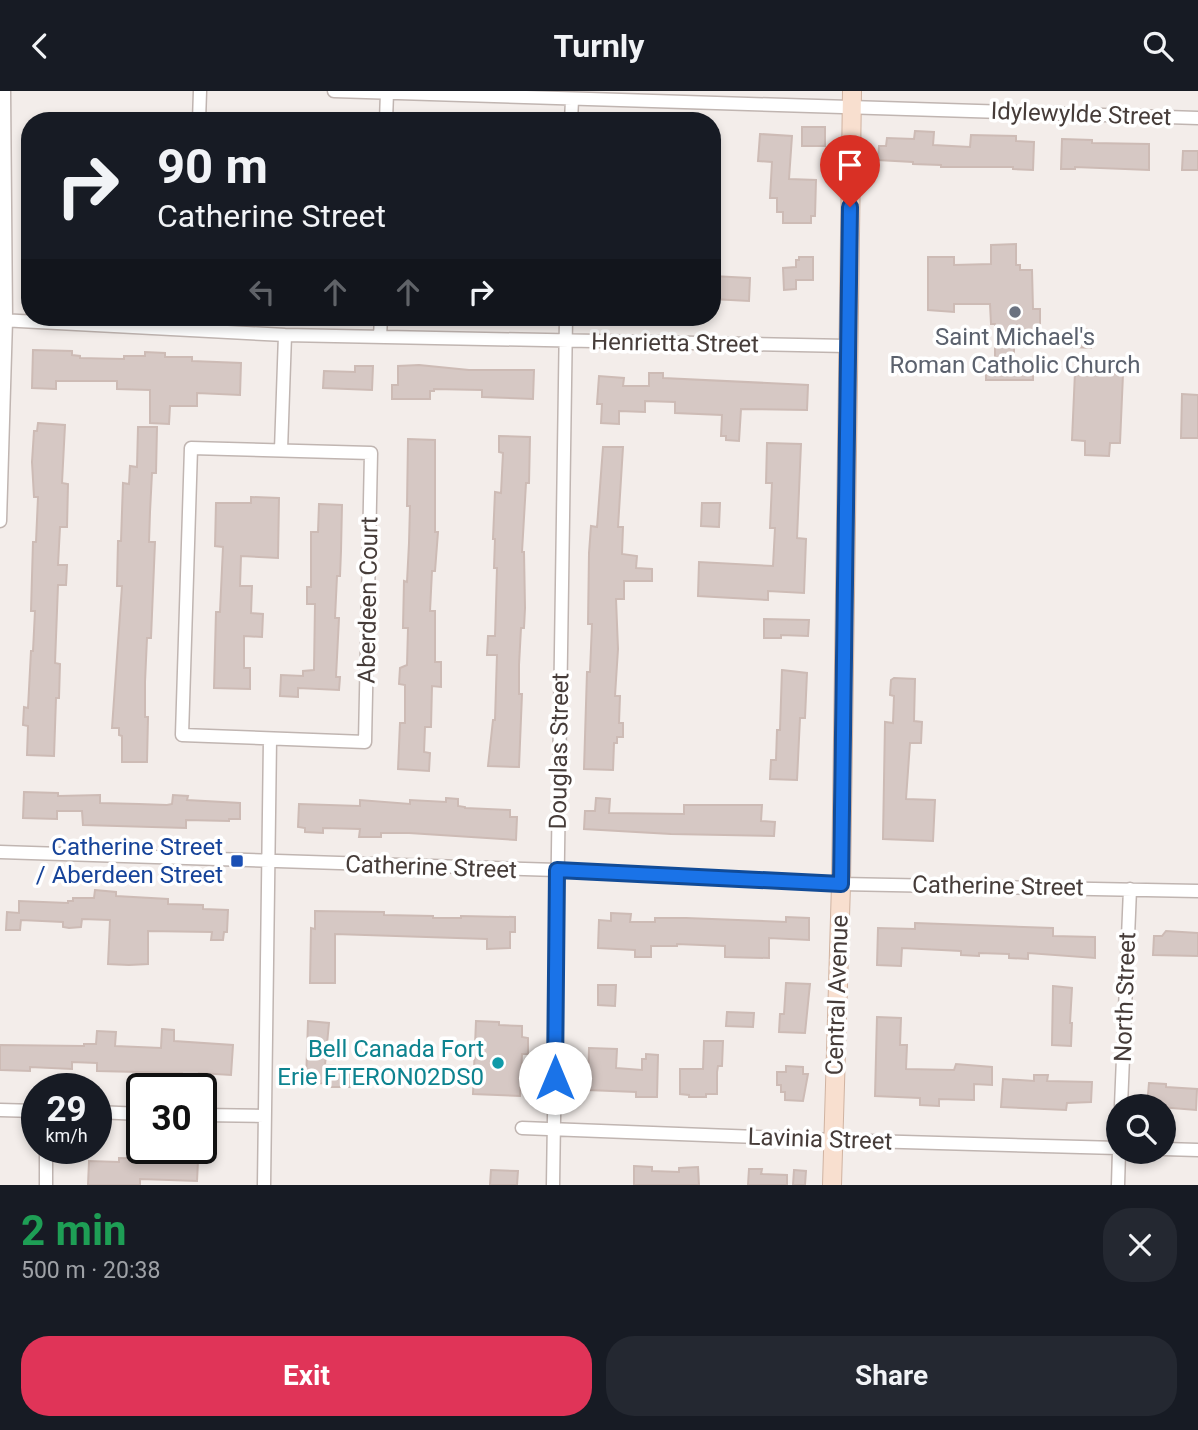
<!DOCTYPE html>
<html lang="en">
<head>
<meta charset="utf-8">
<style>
	body { margin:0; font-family:Roboto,sans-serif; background:#242831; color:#f1f3f6; height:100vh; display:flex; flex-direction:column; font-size:26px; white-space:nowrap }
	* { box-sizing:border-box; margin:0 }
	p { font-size:23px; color:#9ea1a6 }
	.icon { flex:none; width:38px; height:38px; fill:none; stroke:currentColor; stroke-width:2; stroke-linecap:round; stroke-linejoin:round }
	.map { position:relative; height:1094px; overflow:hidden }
	.drawer { display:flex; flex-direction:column; background:#171b24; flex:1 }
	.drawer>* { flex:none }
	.hud { position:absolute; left:21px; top:21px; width:700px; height:214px; border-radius:28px; box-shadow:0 4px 10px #0003; background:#171b24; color:#f1f3f6; overflow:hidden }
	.controls { position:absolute; left:1106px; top:1003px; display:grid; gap:14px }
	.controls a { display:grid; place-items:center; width:70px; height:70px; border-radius:50%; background:#171b24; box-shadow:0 4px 10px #0003; font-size:35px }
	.speed { position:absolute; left:21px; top:982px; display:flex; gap:14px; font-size:35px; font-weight:700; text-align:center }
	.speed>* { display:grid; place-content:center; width:91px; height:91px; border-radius:50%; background:#171b24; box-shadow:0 4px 10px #0003; line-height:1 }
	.speed small { font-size:18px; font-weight:400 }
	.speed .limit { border:4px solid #111; border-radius:10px; background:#fff; color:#111 }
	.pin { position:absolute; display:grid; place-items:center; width:60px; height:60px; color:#fff; margin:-72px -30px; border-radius:50% 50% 50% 0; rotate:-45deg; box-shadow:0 0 7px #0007 }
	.pin .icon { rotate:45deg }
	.me { position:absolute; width:77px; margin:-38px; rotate:0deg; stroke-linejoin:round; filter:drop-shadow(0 0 5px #0008) }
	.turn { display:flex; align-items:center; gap:24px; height:147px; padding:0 21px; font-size:32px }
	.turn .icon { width:91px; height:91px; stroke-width:2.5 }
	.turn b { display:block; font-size:49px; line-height:60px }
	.lanes { display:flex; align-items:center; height:66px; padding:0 21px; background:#0003; justify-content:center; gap:35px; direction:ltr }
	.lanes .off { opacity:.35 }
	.round { display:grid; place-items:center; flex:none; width:74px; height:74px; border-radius:28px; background:#242831 }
	.overview { display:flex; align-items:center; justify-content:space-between; height:119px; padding:0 21px }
	h1 { font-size:42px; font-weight:700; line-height:52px; color:#1e9e55 }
	.primary-button { display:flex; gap:14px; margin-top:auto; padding:14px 21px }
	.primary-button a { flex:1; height:80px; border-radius:28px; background:#e03458; color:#fff; font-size:28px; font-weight:700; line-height:80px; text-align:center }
	.primary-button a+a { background:#242831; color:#f1f3f6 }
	header { display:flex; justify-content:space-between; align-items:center; height:91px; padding:0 21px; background:#171b24; font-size:32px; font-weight:700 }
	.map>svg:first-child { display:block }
</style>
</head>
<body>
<header><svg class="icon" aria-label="back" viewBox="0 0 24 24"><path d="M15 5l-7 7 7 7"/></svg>Turnly<svg class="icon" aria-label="search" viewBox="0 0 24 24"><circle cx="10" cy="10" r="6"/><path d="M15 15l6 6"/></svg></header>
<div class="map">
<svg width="1198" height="1094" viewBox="0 0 1198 1094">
	<rect width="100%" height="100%" fill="#f3edea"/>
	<path fill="#d6c8c4" stroke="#cdbbb5" stroke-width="2" d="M802,36H825V55H802Z
		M915,40L934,41L933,54L970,56L971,44L1016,45V50L1034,51L1033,79L1013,78V76H941V74L913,73V71L878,69L879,55H886L887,47L914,48Z
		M760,43L792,45L789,88L816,89L815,125H811V132H783V121H777V107H770L772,71L758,70Z
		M1062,48L1092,49V52L1149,53V79L1075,76V78H1061Z
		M1183,60H1198V79H1182Z
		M1016,153V174H1020V179H1032L1033,218H1040V241H1014V271H1033V289H986V270L995,269V233H991L990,213H954V221L928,219V166H954V174L991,173V154Z
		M799,166H813V189H796V198L784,199L783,177L796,176V169H799Z
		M712,185L750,187L749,210L712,208Z
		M1074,238L1092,239L1091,257L1073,256Z
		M33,259L72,260V264L80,265V267L124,268V265H145V261L165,262V266H192V270L241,272L240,304L197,302V315H170L169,333L150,332V299L117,298V290H56V298L32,297Z
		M419,274L469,279H534L533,308L482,306V299L434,298V300H430V308H392V294H398V275Z
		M355,275H373L372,299L323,297L324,280L355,281Z
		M1075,281L1123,283L1120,352H1110L1109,365L1085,364V350L1072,349Z
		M649,282H663V287L808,294L807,319L741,318L739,350L726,349V345H721L722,324L675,322V311L645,310V321L619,320V333L601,332L602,313H597L599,285L624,287L623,295H649Z
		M1182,303L1198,304V347H1181Z
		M38,332L65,334L62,392L68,393L67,436H60L58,474H67L66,494H58L55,572L60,573L59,607H56L54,665L27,664L28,635L23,634L24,616L28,617L31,560H33L35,520H31L33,451H36L38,406H34L32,371L34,340H37Z
		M138,336H157L156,382H152L150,421L149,451H155L151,547H147L145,591V626H148L147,671H122V645L119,644V637H112L122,495H117L118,450H121L123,392L129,393L130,375L137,376Z
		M499,345L530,346L529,392H526L522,461H524L525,517L524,537H521L519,574V603H522L519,676L488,675L493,629H495L497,564H487L488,545H495L497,477H494L495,448H493L495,401L501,402L503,362L499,361Z
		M408,348L435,349V441H438L435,480H432L430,520H435V571H441V596L432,595L431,636H425L424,661L430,662L429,680L398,678L400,632H405V594L399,593L400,577L407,574L408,537H403L404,490L407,491L409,452L410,415H407Z
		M767,352L801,353L797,447L806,448L804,502L768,500V509L698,505L699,471L773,475L775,437H770L772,392H766Z
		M603,356H623L618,436H623L622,463L637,465L636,477L652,478V490H624V508H616L618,558L615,605H620L619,632H623V646H617V652H614L613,679L584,678L587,581H590L592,533H588L589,462L591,435L597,436Z
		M251,406L279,407L278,467L241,465L240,495H252L251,522L263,523L262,546L244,545V577H250V598L214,597L216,521H220L223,456L215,455L216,412H251Z
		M702,412H720L719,436L701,435Z
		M319,413L342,414L341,460L340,485H337L335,527H339L336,586H340L339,599L298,597V606L280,605L281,584L303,585V580L314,579L315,513H307V496H311V441H318Z
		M764,528L809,529L808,545L781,544V547H764Z
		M782,579L807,582L805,627H800L797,689L770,688L771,669H776L777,639H780Z
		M894,587L915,588L914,630L922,631L921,652H910L906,708L935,709L933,750L883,748L885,631L893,632L894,605L890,604L891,589Z
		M24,701L58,702V705L100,704V712L139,713L167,714L172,713L173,704L188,705L187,709L240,712V728H229V730L186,729V737L83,734L82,720H57V728L23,727Z
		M446,707L458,708V715L465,716V717L510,719V726H517L516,749L409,742H381V746H359L360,738L323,737V742L305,741V737L298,736L299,713L360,715V709L410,713V709L446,711Z
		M596,707L610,708L609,722L684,723V714H762L761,730L775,731L774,745L671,743L584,738L585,720H595Z
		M95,799L116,801V805L168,808V813L203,814V818L228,819L227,841H224L223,849H211L212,841L148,840V873L129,874L108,873L110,829L82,828L81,836L69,837L63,836V831L21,829L20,839H6L7,821L19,822V810L68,812V810H73V807H94Z
		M315,820L384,821V824L433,825V827H461V825L515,826V841H510V857L487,858V848L335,843V892H310L311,837L315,838Z
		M611,822L631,823L630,831H655V827H686L786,831V826L809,827V849L769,847V867L725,866V855L677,853V855H651V866H635V859L598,857L599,829L611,830Z
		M915,832L1053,837V845L1095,846V867L1028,862V868L1009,867V863L979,862V865L961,864V860L902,857L901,875L877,874L878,837L915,838Z
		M1166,840L1198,842V865L1153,864L1154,845H1162Z
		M786,892L810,893L805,942L779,941L780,923H784Z
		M598,894H616L615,915L598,914Z
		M1053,895L1072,897L1070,932H1072L1071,955L1052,954Z
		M727,921L754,922L753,936L726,935Z
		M877,926L901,927L900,954H907L906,978L954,979L956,973L992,976V994L974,993V1009L939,1008V1015L920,1014V1007L875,1005Z
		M308,930L329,932L325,974L354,975L353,996H329V993L306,991Z
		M476,930L499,931V934L522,935V946L528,947V963H522L520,1005L473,1003Z
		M162,938L174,939V950L233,954L231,984L199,982V985H182V982L97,980V972L72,971V978L30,976V980L0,979V954L84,955V953H96L97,940L116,941L115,955L161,957Z
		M704,950H723L722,975H718L717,981V1003H706V1006H689V1004L680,1003V978H703Z
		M589,957L617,958L616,977L642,979V968H646V963L658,964L657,1006H636V1001L588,999Z
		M786,975L803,976V983H808L803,1010L785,1009V1001H781V994H777V981H786Z
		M1034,984H1048L1047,990L1092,991L1091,1011L1067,1012L1066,1019L1001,1016L1003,988L1034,990Z
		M1149,992L1166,993V996L1197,998L1196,1019L1147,1015Z
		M160,1066L198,1070L197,1090L140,1088V1094H88L89,1070L119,1071V1067L160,1068Z
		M634,1075L652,1076V1080L679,1081V1077L698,1076L699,1094H634Z
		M749,1078H762L761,1083L787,1084V1094H748Z
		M491,1079L518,1080L517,1094H490Z
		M794,1079L806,1080L805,1094H793Z"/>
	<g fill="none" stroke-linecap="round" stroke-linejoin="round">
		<defs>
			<path id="minor" d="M334,0L1198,27
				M199,30L200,0
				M386,30L387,1
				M571,30L572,9
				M0,229L285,244L847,255
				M380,246L381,226
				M191,357L371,362L365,651L182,644Z
				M281,359L285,244
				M0,430L6,229L4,0
				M0,761L557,779L841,793L1198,800
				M1121,1015L1130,798
				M0,1019L37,1020
				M96,1021L142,1023
				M201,1024L264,1025
				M522,1037L833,1049L1118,1057
				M1164,1058L1198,1059
				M46,1094V1057
				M264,1094L270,648
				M553,1094L566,226
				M1118,1094L1119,1060"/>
			<path id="secondary" d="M832,1094L841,793L852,0"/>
		</defs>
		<use href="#minor" stroke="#c0b5b1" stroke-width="15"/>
		<use href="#secondary" stroke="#d0b3a1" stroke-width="20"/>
		<use href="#minor" stroke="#fff" stroke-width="12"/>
		<use href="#secondary" stroke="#f8dfcf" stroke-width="18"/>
	</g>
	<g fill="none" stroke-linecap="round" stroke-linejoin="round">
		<defs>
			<path id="route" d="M555,987L557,779L841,793L850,116"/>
		</defs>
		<use href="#route" stroke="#114b97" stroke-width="18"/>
		<use href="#route" stroke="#1a73e8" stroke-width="12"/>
	</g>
	<circle fill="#6b7280" stroke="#fff" stroke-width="2.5" cx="1015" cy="221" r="7"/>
	<rect fill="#1a4fb4" stroke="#fff" stroke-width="2.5" x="230" y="763" width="14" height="14" rx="3.5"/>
	<circle fill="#0f9aa8" stroke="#fff" stroke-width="2.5" cx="498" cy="972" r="7"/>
	<g text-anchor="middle" stroke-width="7" stroke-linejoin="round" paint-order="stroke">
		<g font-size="24" fill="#463c39" stroke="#fff">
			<text transform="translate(1081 23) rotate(2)" y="8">Idylewylde Street</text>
			<text transform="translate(675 252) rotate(1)" y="8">Henrietta Street</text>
			<text transform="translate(368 509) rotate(-89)" y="8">Aberdeen Court</text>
			<text transform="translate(559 660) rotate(-89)" y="8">Douglas Street</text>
			<text transform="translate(431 776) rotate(2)" y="8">Catherine Street</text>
			<text transform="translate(998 795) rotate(1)" y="8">Catherine Street</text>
			<text transform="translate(837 904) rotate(-88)" y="8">Central Avenue</text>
			<text transform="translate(1125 906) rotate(-88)" y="8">North Street</text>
			<text transform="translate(820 1048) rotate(2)" y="8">Lavinia Street</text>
		</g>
		<g font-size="24" fill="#5b616d" stroke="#fff">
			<text x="1015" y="254">Saint Michael's<tspan x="1015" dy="28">Roman Catholic Church</tspan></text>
		</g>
		<g font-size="24" fill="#164399" stroke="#fff" text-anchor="end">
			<text x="223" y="764">Catherine Street<tspan x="223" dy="28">/ Aberdeen Street</tspan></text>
		</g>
		<g font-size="24" fill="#0d838f" stroke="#fff" text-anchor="end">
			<text x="484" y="966">Bell Canada Fort<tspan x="484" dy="28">Erie FTERON02DS0</tspan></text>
		</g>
	</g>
</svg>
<div class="controls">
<a><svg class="icon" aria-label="search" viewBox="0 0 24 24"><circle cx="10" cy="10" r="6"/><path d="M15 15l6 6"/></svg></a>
</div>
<div class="speed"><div>29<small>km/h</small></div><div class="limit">30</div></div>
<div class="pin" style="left:850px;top:116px;background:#d93025"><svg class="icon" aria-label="arrive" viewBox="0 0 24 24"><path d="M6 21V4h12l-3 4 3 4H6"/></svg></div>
<svg class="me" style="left:555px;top:987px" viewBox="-20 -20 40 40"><circle r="19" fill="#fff"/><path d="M0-13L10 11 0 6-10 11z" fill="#1a73e8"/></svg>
<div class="hud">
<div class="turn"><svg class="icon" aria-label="right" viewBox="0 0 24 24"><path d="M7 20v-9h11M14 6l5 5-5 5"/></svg><div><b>90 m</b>Catherine Street</div></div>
<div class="lanes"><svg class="icon off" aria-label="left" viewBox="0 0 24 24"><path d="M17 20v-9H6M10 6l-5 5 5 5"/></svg><svg class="icon off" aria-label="ahead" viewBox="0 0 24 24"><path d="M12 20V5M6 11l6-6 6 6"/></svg><svg class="icon off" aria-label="ahead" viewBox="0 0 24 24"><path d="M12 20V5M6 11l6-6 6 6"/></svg><svg class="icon" aria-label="right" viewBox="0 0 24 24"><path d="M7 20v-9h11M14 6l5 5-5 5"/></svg></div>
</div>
</div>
<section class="drawer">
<div class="overview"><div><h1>2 min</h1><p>500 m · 20:38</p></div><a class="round"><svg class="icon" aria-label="close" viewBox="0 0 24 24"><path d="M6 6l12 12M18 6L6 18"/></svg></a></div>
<div class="primary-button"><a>Exit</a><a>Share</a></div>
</section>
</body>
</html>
